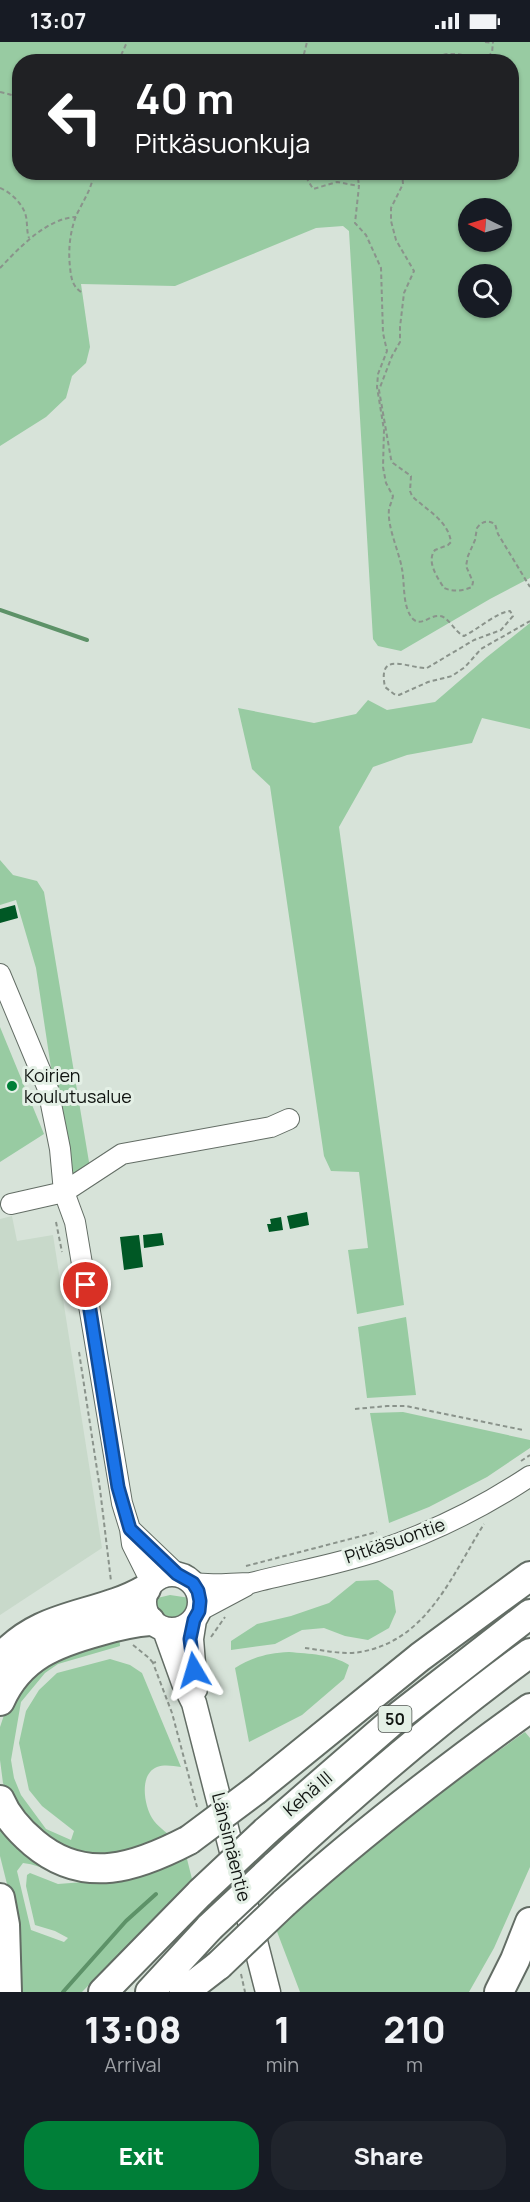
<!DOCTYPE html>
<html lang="en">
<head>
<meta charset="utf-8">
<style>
	body { margin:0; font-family:Manrope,sans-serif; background:#20242c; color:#f1f3f6; height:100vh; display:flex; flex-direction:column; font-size:22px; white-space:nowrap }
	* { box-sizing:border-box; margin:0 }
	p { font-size:20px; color:#9ea1a6 }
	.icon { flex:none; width:33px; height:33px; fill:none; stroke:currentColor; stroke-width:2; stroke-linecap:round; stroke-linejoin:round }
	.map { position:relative; height:1950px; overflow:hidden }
	.side { display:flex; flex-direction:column; background:#171b24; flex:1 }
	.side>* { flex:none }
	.top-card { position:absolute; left:12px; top:12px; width:507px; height:126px; border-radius:24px; box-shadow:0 2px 4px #0004; background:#202124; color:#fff; overflow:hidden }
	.needle { width:39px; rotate:275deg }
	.buttons { position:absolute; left:458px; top:156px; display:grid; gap:12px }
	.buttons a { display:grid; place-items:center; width:54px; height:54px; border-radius:50%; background:#171b24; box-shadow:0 2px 4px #0004; font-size:30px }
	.pin { position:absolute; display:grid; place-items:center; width:51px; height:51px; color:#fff; margin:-26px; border:3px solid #fff; border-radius:50%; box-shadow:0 2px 6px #0007 }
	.me { position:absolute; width:66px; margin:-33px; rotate:353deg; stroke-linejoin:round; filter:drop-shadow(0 0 4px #0008) }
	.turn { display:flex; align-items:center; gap:21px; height:126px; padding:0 24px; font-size:27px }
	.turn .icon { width:78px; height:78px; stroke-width:2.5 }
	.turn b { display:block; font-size:42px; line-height:51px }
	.eta { display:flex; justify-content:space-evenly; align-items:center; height:102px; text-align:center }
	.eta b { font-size:36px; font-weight:800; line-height:42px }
	.primary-button { display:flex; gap:12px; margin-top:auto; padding:12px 24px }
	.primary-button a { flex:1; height:69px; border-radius:24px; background:#007f38; color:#fff; font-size:24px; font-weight:800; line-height:69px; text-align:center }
	.primary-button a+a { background:#20242c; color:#f1f3f6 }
	.status { display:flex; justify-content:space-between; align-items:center; height:42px; padding:0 30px; background:#171b24; direction:ltr }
	.status svg { height:16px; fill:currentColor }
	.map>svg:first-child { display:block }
</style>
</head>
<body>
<div class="status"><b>13:07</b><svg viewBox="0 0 49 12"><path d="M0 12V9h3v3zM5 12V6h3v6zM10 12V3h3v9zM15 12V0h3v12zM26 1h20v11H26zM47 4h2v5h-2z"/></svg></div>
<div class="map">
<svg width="530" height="1950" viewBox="0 0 530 1950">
	<rect width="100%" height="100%" fill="#d7e3d9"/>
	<path fill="#c8d9ca" d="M12,1174L17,1199L53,1193L102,1506L0,1573V1177Z"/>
	<path fill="#98cba2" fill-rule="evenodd" d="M0,0H530V536L490,557L401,609L378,604L373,597L349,189L343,184L316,186L175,244L81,242L90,305L86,321L72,334L66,356L46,375L0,404ZM20,20H512V130H20ZM468,166H501V200H468ZM468,232H501V266H468Z
		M530,581V687L482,676L472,701L407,713L373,725L339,785L404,1263L357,1272L348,1208L368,1206L359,1130L331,1129L324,1114L270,744L252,727L238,666L314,681L356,672L368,658L387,668L435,660L487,615Z
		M0,818L13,833L37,839L44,850L90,1126L72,1138L63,1106L36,926L16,858L0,863Z
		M0,985L44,1092L0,1120Z
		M406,1275L416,1353L367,1356L358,1285Z
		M403,1370L530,1398V1406L487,1435L429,1465L389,1481L370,1371Z
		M378,1538L393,1549L396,1570L389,1586L368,1598L345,1594L324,1586L302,1588L275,1602L231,1608V1599L257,1582L291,1574L329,1561L356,1539Z
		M170,1553L190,1556L186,1570L171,1578C159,1576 154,1568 153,1557Z
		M119,1591L120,1604L58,1622L45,1631L21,1660L11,1718L14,1736L21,1753L46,1787L71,1798L74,1789L42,1764L29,1748L19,1701L26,1669L39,1648L57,1631L110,1617L130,1623L142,1631L181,1725C173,1724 165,1722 157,1725C139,1732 144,1763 152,1776C157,1784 166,1790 173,1796L105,1816L55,1804L15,1766L3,1741L0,1718V1685L9,1658L33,1628Z
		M289,1610C309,1612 332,1612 349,1623L344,1637L302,1673L249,1700L235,1626C253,1615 268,1611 289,1610Z
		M525,1690L530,1696V1825L494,1906L469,1950H300L276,1887L357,1817L446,1746Z
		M0,1772L51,1819L185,1809L192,1837L82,1950H14L13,1866L0,1814ZM23,1821C44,1823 62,1837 84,1840L58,1842L30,1831L27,1833L26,1844L35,1883L55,1889L68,1896L64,1900L31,1888L17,1829Z"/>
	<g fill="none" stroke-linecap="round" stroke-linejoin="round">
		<path stroke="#5d9268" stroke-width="4" d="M0,568L87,598
			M63,1950L126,1879L156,1852"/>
	</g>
	<path fill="#005825" d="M15,863L18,876L0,881V867Z
		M307,1170L309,1183L290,1187L287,1174Z
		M281,1175L283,1188L269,1190L267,1182H271L270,1177Z
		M162,1191L164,1203L144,1206L143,1193Z
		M139,1193L143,1225L124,1228L120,1195Z"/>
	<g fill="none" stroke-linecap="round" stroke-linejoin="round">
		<defs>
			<path id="minor" d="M0,932L48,1047L60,1107L64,1150L122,1112L271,1085L289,1077
				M11,1162L64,1150L75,1180L122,1461L130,1487L132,1502L151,1540
				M130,1487L177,1532
				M193,1541C213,1544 231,1541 251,1541C293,1530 336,1523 377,1509C431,1491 482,1466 530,1434
				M199,1569L246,1544"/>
			<path id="major" d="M144 1560a28 28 0 1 1 56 0a28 28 0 1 1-56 0Z
				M194,1578L191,1597L195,1647
				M165,1588L184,1641L194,1661L268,1950"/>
			<path id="highway" d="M0,1617C41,1569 96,1576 146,1547
				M0,1659C20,1614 56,1601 100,1589C117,1584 133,1580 150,1579
				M256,1748L420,1615L530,1534
				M0,1758C7,1775 20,1789 34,1801C85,1844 137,1825 189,1798
				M266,1789L395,1677L530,1572
				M275,1824C356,1749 441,1676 530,1611
				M0,1856L5,1883L7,1950
				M284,1861C362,1791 445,1727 530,1666
				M103,1950L201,1850
				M150,1950L210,1885
				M184,1950L219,1923
				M499,1950L515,1918L530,1880"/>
		</defs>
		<use href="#minor" stroke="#636d65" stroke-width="22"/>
		<use href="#major" stroke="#636d65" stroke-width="27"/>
		<use href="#highway" stroke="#636d65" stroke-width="32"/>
		<path stroke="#8a938b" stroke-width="2" stroke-dasharray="4.5 3" stroke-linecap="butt" d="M485,0L493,1
			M118,20L127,0
			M302,20L307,0
			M430,20C448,4 466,17 486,15L492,11L493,0
			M0,50L20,55
			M354,130L358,136L359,144
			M402,130L403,142L391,166V179L396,198L414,229L404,251L400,285V300L392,314L379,348L391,417L393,421L411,434L410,449L412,454C426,468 448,478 451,500L448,503L435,508C426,519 437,535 444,546C453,550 463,549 472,545L473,540L466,524L468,514L475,498L477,486C482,479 488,478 495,482L498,492L530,545
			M306,135L313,147L337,140L359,144L355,181L366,193L381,226L383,291L387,309L378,332L377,345L384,388L383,425L386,441L393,454C392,459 390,463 389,467C387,485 399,509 402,527C405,542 402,565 413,577C421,585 430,573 439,574C449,574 454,590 464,594C477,588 497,570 510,569L513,574L501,588L474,598L427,626C409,627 377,607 385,645L394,652L399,653L428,640L452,634L465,625L481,607L530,579
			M0,146C10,150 21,160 25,171C28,179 26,188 29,196
			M0,226C19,206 47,176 76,175
			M81,250C72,244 71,235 70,225C68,208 70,190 76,174C83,159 92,147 94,130
			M56,1180L62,1210
			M79,1310L100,1447L111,1539
			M355,1367L387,1364H406L523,1388
			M521,1419L530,1413
			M246,1524L377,1490
			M211,1595L225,1575
			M133,1603L149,1616L153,1621
			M305,1606C322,1608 343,1613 360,1610C427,1599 452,1533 484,1482
			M156,1620L153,1621L172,1671L197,1765
			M241,1932L245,1950"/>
		<use href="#minor" stroke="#fff" stroke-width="20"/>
		<use href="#major" stroke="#fff" stroke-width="24"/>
		<use href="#highway" stroke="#fff" stroke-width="28"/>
		<defs>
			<path id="highway-bridge" d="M189,1798L256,1748
				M201,1850L266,1789
				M210,1885L275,1824
				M219,1923L284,1861"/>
		</defs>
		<use href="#highway-bridge" stroke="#636d65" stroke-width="32" stroke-linecap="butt"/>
		<use href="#highway-bridge" stroke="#fff" stroke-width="28"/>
	</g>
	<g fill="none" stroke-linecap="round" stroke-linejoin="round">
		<defs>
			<path id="route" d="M86,1243L118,1445L130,1487L177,1532L193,1541L198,1549L200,1559L199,1569L194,1578L190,1597L194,1628"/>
		</defs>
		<use href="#route" stroke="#114b97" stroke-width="15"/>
		<use href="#route" stroke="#1a73e8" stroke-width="10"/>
	</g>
	<circle fill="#007f38" stroke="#e4f0e6" stroke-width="2" cx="12" cy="1044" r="6"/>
	<g text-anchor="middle" stroke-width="6" stroke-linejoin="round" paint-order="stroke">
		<rect fill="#e4f0e6" stroke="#505651" stroke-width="1.5" x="378.5" y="1664" width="33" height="26" rx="4.5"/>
		<g font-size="16" font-weight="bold" fill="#101411">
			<text x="395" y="1683">50</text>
		</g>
		<g font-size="18" fill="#101411" stroke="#e4f0e6" text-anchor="start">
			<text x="24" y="1040">Koirien<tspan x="24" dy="21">koulutusalue</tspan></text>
		</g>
		<g font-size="18" fill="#101411" stroke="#e4f0e6">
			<text transform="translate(395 1499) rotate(-19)" y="6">Pitkäsuontie</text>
			<text transform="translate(308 1752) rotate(-41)" y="6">Kehä III</text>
			<text transform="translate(231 1805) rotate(76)" y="6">Länsimäentie</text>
		</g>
	</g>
</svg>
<div class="buttons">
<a><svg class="needle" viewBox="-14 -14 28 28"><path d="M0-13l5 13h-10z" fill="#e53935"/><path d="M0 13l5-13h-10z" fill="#9ea1a6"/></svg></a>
<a><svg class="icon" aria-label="search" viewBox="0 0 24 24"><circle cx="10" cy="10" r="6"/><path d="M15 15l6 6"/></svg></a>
</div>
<div class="pin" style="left:86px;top:1243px;background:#d93025"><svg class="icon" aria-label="arrive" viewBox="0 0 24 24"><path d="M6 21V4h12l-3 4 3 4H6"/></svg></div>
<svg class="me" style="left:194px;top:1628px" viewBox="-20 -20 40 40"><path d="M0-17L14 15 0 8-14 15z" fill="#1a73e8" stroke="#fff" stroke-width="4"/></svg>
<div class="top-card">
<div class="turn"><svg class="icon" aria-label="left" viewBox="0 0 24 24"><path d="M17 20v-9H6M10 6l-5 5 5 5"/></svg><div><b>40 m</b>Pitkäsuonkuja</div></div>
</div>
</div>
<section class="side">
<div class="eta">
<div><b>13:08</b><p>Arrival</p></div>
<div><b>1</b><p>min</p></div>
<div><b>210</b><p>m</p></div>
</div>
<div class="primary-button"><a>Exit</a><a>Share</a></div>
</section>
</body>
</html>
